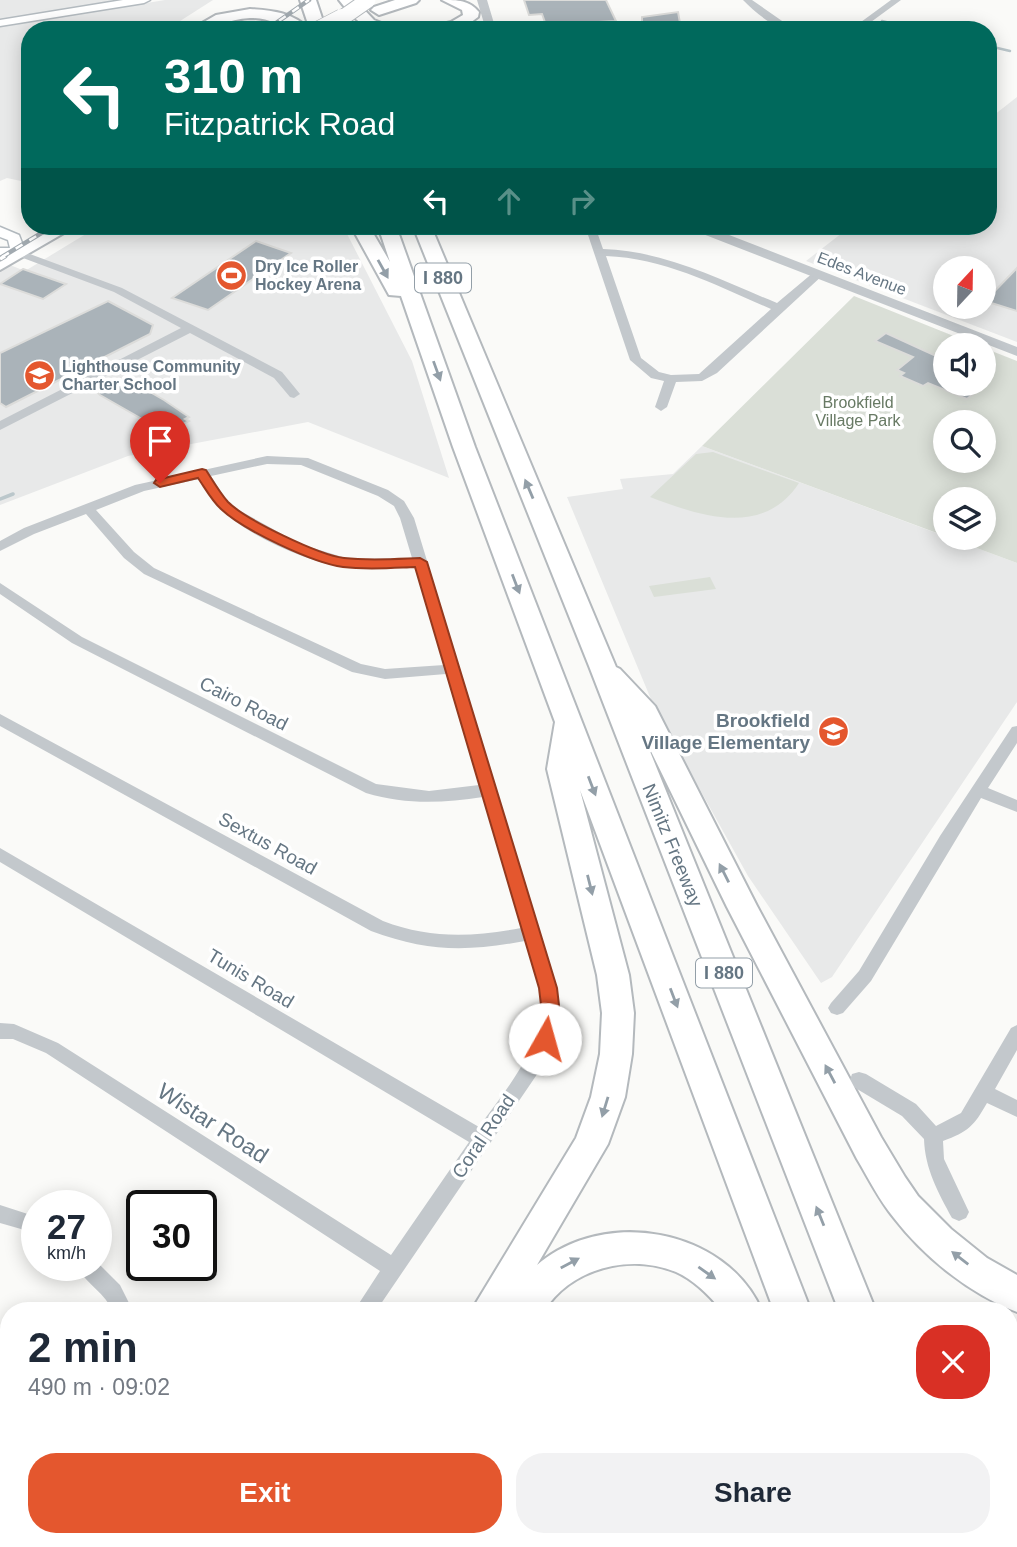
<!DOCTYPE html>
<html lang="en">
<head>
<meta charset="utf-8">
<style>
	body { margin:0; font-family:Helvetica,sans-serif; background:#f2f2f3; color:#1f2937; height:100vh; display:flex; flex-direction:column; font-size:26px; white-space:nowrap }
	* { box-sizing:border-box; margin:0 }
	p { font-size:23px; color:#747a83 }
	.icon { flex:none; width:38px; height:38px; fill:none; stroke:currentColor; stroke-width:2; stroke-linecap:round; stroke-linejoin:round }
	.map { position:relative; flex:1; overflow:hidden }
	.sheet { position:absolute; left:0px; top:1302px; width:1018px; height:245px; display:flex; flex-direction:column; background:#fff; border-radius:28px 28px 0 0; box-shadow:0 4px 18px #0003 }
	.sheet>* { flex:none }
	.top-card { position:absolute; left:21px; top:21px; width:976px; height:214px; border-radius:28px; box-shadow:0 4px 18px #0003; background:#00695c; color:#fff; overflow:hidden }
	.needle { width:46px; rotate:22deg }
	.controls { position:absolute; left:933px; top:256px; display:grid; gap:14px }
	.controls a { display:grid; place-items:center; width:63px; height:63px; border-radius:50%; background:#fff; box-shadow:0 4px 18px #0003; font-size:35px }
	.speed { position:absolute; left:21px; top:1190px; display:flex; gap:14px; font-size:35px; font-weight:700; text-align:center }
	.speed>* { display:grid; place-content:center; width:91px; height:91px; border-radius:50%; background:#fff; box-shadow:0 4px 18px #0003; line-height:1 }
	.speed small { font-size:18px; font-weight:400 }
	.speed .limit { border:4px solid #111; border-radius:10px; background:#fff; color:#111 }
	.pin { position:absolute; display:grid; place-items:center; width:60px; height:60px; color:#fff; margin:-72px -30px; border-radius:50% 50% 50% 0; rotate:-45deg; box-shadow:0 0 7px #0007 }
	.pin .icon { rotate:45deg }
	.me { position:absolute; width:77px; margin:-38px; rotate:7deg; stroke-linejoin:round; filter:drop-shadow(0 0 5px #0008) }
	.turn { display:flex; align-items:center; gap:24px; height:147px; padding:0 28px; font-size:32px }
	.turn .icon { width:91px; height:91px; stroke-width:2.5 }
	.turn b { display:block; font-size:49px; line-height:60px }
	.lanes { display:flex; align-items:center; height:66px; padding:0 28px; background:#0003; justify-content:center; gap:35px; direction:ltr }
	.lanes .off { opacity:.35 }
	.round { display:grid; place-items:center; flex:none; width:74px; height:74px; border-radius:28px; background:#f2f2f3 }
	.summary { display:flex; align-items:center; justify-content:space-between; height:119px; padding:0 28px }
	h1 { font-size:42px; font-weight:800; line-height:52px }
	.cta { display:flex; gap:14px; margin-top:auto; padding:14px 28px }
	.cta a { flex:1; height:80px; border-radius:28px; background:#e4572e; color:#fff; font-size:28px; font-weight:800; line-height:80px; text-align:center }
	.cta a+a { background:#f2f2f3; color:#1f2937 }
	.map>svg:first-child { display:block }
</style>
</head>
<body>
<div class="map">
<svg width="1017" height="1547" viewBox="0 0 1017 1547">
	<rect width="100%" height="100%" fill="#fafaf8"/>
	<path fill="#e8e9e9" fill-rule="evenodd" d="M0,0H128L0,20Z
		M165,0H213L166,30H30V183L7,178L0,181V27Z
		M1017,97V342L806,261L851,226H989V119ZM945,268H984V306H945Z
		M99,226H343L412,361L449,478L308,422L128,456L0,505V261L25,271Z
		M702,446L1017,563V702L832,977L821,983L748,876L655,709L567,497L623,489L620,479L673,474Z"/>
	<path fill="#dadfd7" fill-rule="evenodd" d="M854,296L976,345H945V383H984V348L1017,361V563L947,537H984V499H945V536L702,446ZM945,422H984V460H945Z
		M713,452L799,483C763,538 700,516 650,497L696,454Z
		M710,577L716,589L654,597L649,586Z"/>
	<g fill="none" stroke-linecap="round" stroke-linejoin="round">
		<path stroke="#bbc7cb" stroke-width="2.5" d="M882,21L918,30
			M989,46L1010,51"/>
		<path stroke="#bbc7cb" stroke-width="3.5" d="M0,499L13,494"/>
	</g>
	<path fill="#aab3b9" stroke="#dcdcda" stroke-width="2" d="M524,0H606L616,21L546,25L542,14L529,15Z
		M678,12L680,23L642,26V17Z
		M256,241L291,253L208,310L172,298Z
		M1017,268V311L985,301Z
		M23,269L66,284L43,299L0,284Z
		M108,301L153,325L150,334L6,407L0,403V353Z
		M886,333L945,360V383H986L967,399L928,383L923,386L900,376L904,373L897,370L913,357L875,341Z
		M117,378L129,380L164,400L189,417L185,419L189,421L170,431H163L100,395L97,392L100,390L97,388Z"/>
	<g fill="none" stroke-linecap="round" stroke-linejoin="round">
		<defs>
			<path id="secondary" d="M123,0H150L144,3L0,26V20Z
				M0,227L19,235L26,253L24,256H0V248H10L8,240L0,237Z"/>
			<path id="primary" d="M353,24L358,25L359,30H345Z
				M56,226H76L0,270V258Z
				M1017,1419V1453L1010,1455V1421Z
				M1017,1472V1506L1010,1508V1474Z
				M390,1538H496V1539L493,1547H386Z
				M779,1538H851L847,1547H775Z"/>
			<path id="motorway" d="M300,0H316L326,30H310Z
				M339,0H355L374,20L399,30C367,30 359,26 339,0Z
				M395,0H419L416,3L379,15L371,10L374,7Z
				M442,0C458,0 469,0 479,12L478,17L462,29L428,30L430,27L451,22L463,15L462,10Z
				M250,9C272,10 295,13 310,30C305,30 297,31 293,30C277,25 270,18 250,18C228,19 212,30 190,30L216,15Z
				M351,226H369L390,262L378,226H396L475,447L811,1311H774L580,790L629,975L634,1013L632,1054L625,1097L608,1144L537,1265C604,1207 726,1228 762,1311H722C709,1295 694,1280 676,1272C630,1253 571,1268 544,1311H471L576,1138L591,1097L600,1054L602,1013L597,975L547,769L555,722L453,447L401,296L389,295Z
				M413,226H431L616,667L620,669L655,706L757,906L881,1137L905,1177L918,1196L951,1229L987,1258L1017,1275V1312C970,1294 925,1258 894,1218C879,1200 869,1179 857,1159L727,907L645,739L876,1311H839L589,666Z
				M1010,1528L1017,1547H976L973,1538H1010Z
				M445,1538H488L491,1547H448Z
				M848,1538H895L898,1547H851Z
				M926,1538H967L970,1547H929Z"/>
		</defs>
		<use href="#secondary" stroke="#b3babf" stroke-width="3"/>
		<use href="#primary" stroke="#b5babe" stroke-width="4"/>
		<use href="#motorway" stroke="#b4b9bd" stroke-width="4"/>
		<path fill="#c3c8cc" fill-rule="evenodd" d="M743,0H752L795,30C775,30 757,14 743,0Z
			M891,0H901L860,30H850Z
			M585,226H595L603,249C666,251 720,280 777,303L814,272L824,274L717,373L702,381L676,382L667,407L661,411L655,407L664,381L651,378L630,360ZM606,256C665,258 717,286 771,309L699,374L671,375L659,372L641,358Z
			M19,250L122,288L282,372L300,394L294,398L290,397L274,378L190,333L0,430V421L181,328L114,292L15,255L14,253Z
			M267,456L308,458L388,490L404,501L414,518L557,988L556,1026L542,1067L376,1311H354L380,1271L46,1053L13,1039H0V1023L14,1024L58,1043L391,1255L469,1142L0,862V848L479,1127C508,1086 549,1042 539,988C536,972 530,956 525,941C466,952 428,952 371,931L0,726V714L383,921C430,939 473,937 521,928L483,797C443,803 406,805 366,793L72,643L0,594V583L82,637L376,784L429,791L479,785L446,674L385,679L352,672L144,574L124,558L86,514L34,534L0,551V541L24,528L135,485ZM267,464L301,465L378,496L394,506L400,518L412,558L349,559L300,544L237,509L225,498L211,476ZM199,479C205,488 210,498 218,506C244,535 311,564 349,568C371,570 393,568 415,567L444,665L385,669L361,664L154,568L134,552L96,510L144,491Z
			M1017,726V743L988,788L1017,800V812L981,798L871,981L843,1013L837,1015L831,1013L828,1008L831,1003L859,971L940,836L1012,727Z
			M1017,1025V1050L995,1089L1017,1100V1117L987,1103C974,1126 968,1132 943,1141L944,1159L969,1212L966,1218L959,1221L952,1218C938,1192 925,1169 924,1139L902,1116L852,1086L850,1080L852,1074L859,1072L866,1074L916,1104L936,1126L961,1113L1011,1028Z
			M0,1205L37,1217V1238L21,1229L0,1223Z
			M96,1261L120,1285L133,1311H113C104,1292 83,1281 76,1265H96Z
			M9,1444V1466L0,1467V1445Z"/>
		<path fill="#c3c8cc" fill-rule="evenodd" d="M477,0H487L496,30H486Z
			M689,226H706L1017,347V356L690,229Z"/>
		<use href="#secondary" fill="#fff" fill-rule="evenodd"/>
		<use href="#primary" fill="#fff" fill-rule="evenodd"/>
		<use href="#motorway" fill="#fff" fill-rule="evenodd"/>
		<defs>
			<path id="rail-far1" d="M266,30L309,0
				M2,257L53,226"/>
			<path id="rail" d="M0,259L5,256"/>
		</defs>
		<use href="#rail-far1" stroke="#a2aab0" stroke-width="4.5"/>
		<use href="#rail" stroke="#a2aab0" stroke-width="5"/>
		<use href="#rail-far1" stroke="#fff" stroke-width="2.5" stroke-dasharray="8" stroke-linecap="butt"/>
		<use href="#rail" stroke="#fff" stroke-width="3.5" stroke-dasharray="10" stroke-linecap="butt"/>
		<defs>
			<path id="primary-bridge" d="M325,30L368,0"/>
			<path id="motorway-bridge" d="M319,30L342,18"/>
		</defs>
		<use href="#primary-bridge" stroke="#b5babe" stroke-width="17" stroke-linecap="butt"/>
		<use href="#motorway-bridge" stroke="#b4b9bd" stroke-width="19" stroke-linecap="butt"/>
		<use href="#primary-bridge" stroke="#fff" stroke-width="15"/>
		<use href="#motorway-bridge" stroke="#fff" stroke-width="18"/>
	</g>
	<defs><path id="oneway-solid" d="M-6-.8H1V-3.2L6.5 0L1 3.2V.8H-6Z" transform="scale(1.75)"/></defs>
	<g fill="#939fa8">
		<use href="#oneway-solid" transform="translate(383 269) rotate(61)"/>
		<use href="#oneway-solid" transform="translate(437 371) rotate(70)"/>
		<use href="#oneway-solid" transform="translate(529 489) rotate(-113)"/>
		<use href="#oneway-solid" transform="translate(516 584) rotate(69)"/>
		<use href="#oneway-solid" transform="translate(592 786) rotate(69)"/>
		<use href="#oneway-solid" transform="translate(724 873) rotate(-117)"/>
		<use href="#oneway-solid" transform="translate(590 885) rotate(76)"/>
		<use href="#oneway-solid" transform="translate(674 998) rotate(69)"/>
		<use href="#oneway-solid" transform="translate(830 1074) rotate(-118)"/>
		<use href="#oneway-solid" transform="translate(605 1107) rotate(107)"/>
		<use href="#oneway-solid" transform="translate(820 1216) rotate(-112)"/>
		<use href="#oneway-solid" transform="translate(960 1258) rotate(-142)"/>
		<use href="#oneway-solid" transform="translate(570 1263) rotate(-28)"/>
		<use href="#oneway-solid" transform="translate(707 1273) rotate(35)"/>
	</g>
	<path fill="#e4572e" stroke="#94391e" stroke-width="2" d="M202,469L206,470C213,481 220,493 228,502C246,520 319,555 344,558C370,561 395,559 420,558L427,562L557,988L560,1014L552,1044L545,1047L539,1044L536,1039L542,1014L539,988L415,567C391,568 367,570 343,567C313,563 243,530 221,509C212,501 205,488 198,478L160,487L154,483L156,480Z"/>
	<defs>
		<symbol id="stadium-disc" viewBox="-11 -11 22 22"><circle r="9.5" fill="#e4572e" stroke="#fff"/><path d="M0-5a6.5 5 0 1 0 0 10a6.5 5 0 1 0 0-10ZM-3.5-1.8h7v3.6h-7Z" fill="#fff"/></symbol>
		<symbol id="school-disc" viewBox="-11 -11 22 22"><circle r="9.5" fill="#e4572e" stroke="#fff"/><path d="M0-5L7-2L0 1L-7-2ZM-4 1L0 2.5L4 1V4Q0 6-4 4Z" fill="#fff"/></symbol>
	</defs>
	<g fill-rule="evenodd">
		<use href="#stadium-disc" x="214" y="258" width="35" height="35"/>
		<use href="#school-disc" x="22" y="358" width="35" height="35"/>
		<use href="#school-disc" x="816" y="714" width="35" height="35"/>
	</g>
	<g text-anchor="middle" stroke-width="7" stroke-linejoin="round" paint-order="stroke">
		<g font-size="16" font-weight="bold" fill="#657683" stroke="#fff" text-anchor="start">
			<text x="255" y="272">Dry Ice Roller<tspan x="255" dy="18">Hockey Arena</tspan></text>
			<text x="62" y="372">Lighthouse Community<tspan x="62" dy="18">Charter School</tspan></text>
		</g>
		<g font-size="16" fill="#657683" stroke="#fff">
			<text transform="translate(862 273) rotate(21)" y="6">Edes Avenue</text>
		</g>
		<g font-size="16" fill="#687a64" stroke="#fff">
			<text x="858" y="408">Brookfield<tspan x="858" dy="18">Village Park</tspan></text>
		</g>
		<g fill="#fff" stroke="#939fa8" stroke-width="2">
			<rect x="415" y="263.5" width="56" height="29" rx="5"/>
			<rect x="696" y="958.5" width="56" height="29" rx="5"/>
		</g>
		<g font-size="18" font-weight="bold" fill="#657683">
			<text x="443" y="284">I 880</text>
			<text x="724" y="979">I 880</text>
		</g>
		<g font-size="19" fill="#657683" stroke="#fff">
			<text transform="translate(244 703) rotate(27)" y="7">Cairo Road</text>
			<text transform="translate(268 843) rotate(29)" y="7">Sextus Road</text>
			<text transform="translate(673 845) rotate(68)" y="7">Nimitz Freeway</text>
			<text transform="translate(251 978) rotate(31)" y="7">Tunis Road</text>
			<text transform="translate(483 1136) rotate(-56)" y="7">Coral Road</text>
		</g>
		<g font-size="19" font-weight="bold" fill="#657683" stroke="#fff" text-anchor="end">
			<text x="810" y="727">Brookfield<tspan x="810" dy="22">Village Elementary</tspan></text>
		</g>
		<g font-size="23" fill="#657683" stroke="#fff">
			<text transform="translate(213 1123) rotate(33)" y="8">Wistar Road</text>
		</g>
	</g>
</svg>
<div class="controls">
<a><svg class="needle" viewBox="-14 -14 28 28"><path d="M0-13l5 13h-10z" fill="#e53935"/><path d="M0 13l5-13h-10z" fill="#747a83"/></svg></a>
<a><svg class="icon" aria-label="sound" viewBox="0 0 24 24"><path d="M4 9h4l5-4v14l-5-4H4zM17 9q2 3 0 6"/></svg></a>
<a><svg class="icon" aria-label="search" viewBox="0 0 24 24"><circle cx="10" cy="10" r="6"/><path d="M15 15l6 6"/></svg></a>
<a><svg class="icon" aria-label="layers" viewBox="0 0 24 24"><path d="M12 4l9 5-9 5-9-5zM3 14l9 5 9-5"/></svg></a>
</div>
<div class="speed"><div>27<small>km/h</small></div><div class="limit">30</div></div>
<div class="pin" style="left:160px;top:483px;background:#d93025"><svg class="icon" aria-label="arrive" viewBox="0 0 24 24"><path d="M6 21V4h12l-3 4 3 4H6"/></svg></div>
<svg class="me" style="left:545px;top:1039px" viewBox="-20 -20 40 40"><circle r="19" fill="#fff"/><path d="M0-13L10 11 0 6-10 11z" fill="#e4572e"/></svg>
<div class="top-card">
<div class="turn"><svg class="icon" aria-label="left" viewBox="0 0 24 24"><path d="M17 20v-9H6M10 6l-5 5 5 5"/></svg><div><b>310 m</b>Fitzpatrick Road</div></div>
<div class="lanes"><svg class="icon" aria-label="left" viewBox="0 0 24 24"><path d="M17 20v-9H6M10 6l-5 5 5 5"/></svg><svg class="icon off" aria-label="ahead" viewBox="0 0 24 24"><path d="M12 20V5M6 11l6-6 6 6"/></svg><svg class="icon off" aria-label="right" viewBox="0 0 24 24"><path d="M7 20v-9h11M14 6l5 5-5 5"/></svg></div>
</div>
<section class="sheet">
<div class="summary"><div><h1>2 min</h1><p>490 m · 09:02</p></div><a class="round" style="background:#d93025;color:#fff"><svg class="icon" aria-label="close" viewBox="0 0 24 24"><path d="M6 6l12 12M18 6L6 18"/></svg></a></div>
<div class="cta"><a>Exit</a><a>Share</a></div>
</section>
</div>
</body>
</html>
